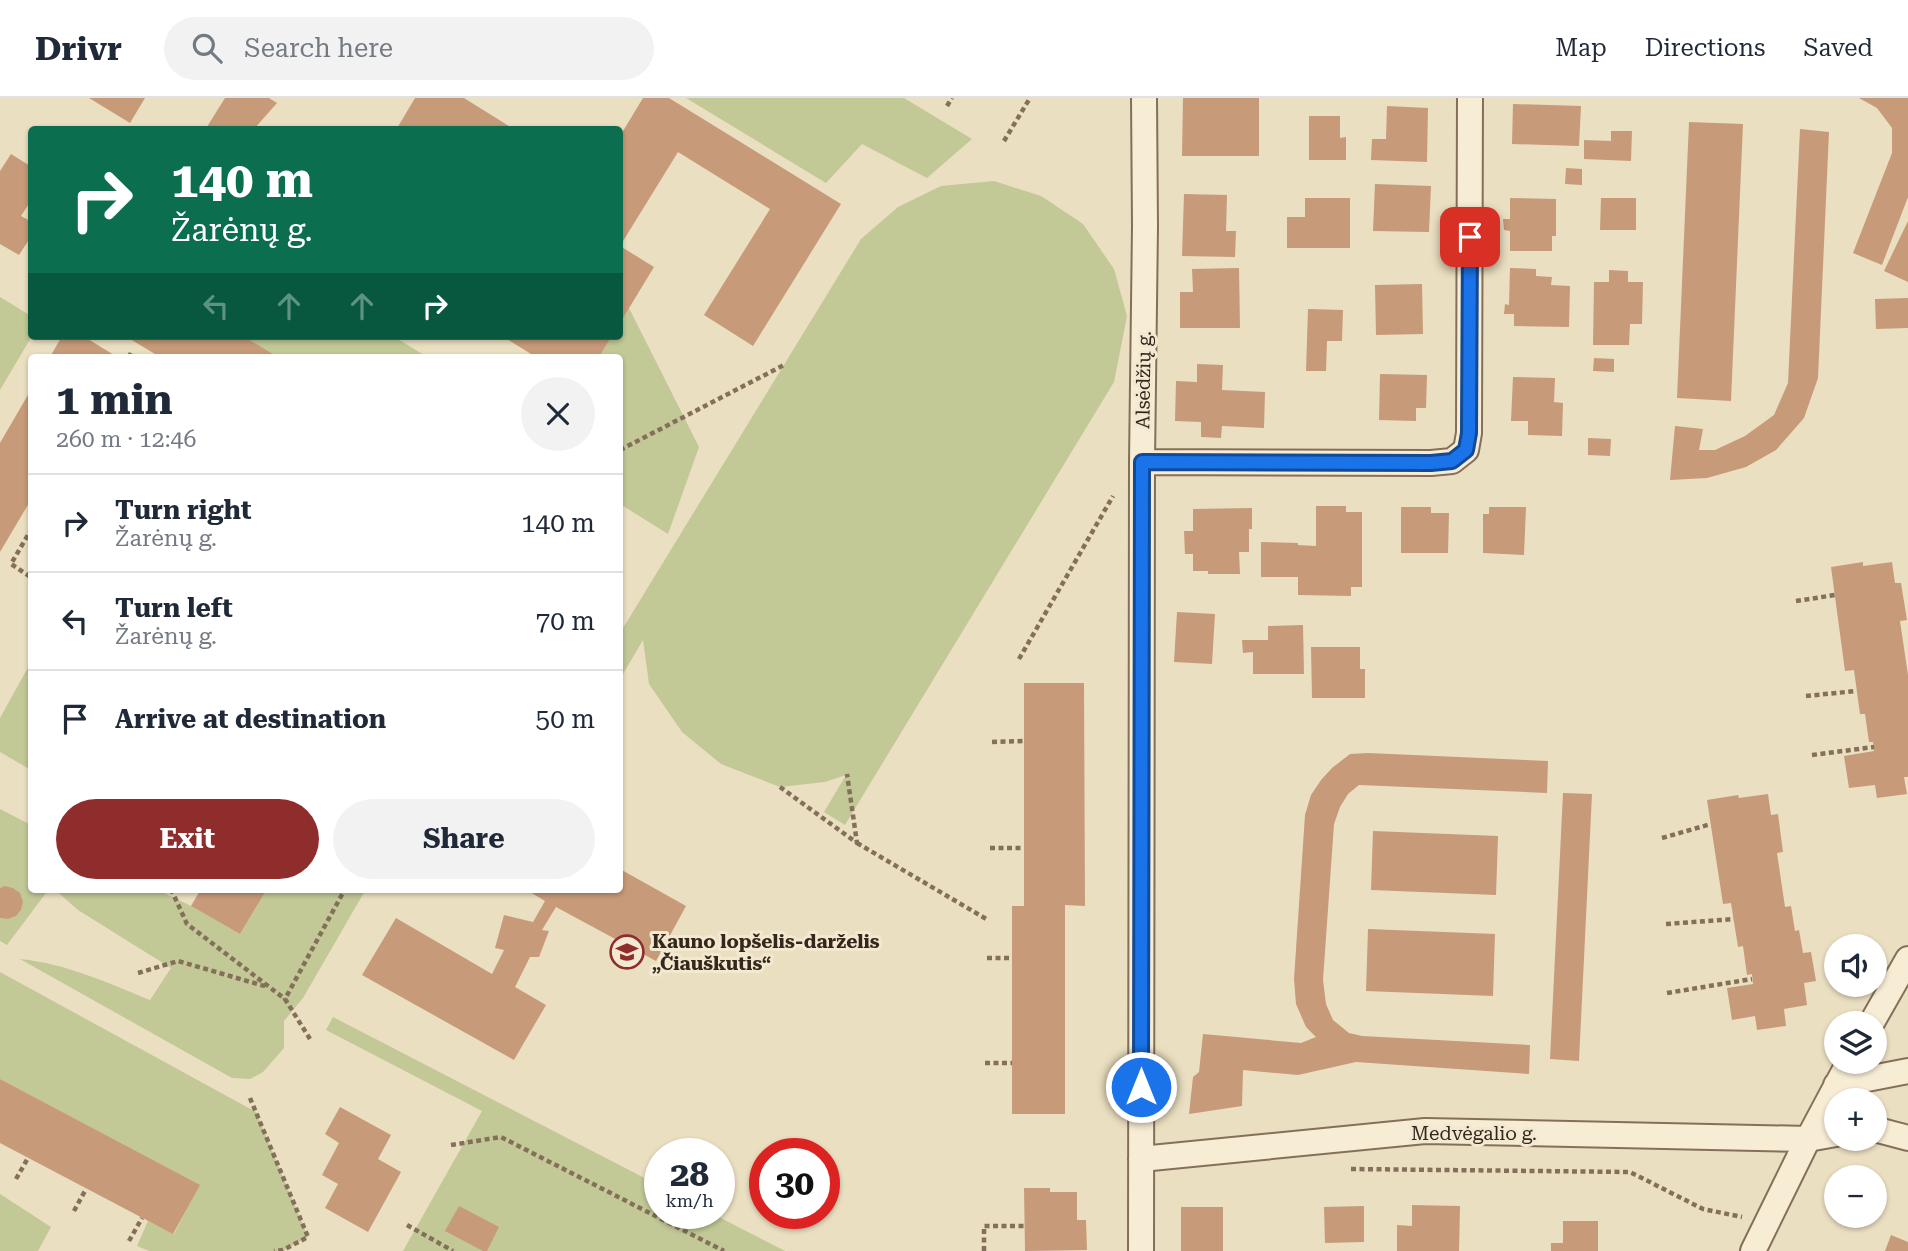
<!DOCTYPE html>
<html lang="en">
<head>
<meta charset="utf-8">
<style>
	body { margin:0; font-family:"Roboto Serif",serif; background:#f2f2f3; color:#1f2937; height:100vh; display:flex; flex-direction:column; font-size:26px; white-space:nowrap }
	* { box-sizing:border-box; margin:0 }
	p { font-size:23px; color:#747a83 }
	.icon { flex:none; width:38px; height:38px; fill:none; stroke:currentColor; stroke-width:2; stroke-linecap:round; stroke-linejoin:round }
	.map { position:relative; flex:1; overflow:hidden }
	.drawer { position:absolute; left:28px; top:256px; width:595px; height:539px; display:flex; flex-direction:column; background:#fff; border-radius:7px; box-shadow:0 2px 5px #0004 }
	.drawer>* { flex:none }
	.top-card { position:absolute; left:28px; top:28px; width:595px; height:214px; border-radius:7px; box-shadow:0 2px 5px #0004; background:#0b6e4f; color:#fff; overflow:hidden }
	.buttons { position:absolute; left:1824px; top:836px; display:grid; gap:14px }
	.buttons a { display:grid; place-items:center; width:63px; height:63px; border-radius:50%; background:#fff; box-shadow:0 2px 5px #0004; font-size:35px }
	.speed { position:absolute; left:644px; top:1040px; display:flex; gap:14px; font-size:35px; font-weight:700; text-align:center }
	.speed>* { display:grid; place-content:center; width:91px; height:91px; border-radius:50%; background:#fff; box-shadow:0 2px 5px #0004; line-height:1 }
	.speed small { font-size:18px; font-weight:400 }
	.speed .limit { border:10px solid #d22; background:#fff; color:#111 }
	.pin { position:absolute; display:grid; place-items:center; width:60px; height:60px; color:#fff; margin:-30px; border-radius:14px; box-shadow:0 4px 10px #0006 }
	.me { position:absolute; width:77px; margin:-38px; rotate:0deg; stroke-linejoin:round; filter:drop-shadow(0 0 5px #0008) }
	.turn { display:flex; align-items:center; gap:24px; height:147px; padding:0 28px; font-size:32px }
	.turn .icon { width:91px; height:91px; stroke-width:2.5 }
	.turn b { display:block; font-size:49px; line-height:60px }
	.lanes { display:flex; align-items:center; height:66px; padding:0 28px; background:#0003; justify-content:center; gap:35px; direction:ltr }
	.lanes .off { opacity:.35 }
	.round { display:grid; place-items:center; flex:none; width:74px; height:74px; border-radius:37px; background:#f2f2f3 }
	.headline { display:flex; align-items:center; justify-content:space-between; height:119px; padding:0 28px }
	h1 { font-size:42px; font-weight:700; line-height:52px }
	.primary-button { display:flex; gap:14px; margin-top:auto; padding:14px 28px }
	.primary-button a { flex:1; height:80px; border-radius:42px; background:#8f2d2d; color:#fff; font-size:28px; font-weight:700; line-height:80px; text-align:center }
	.primary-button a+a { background:#f2f2f3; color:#1f2937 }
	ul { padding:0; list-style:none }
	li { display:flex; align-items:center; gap:21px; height:98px; padding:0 28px; border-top:2px solid #e0e1e3 }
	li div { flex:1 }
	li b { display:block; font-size:26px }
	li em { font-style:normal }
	header { display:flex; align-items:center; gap:42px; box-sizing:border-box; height:98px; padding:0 35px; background:#fff; border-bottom:2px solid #e0e1e3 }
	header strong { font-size:33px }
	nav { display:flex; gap:38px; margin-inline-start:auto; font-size:24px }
	.search { width:490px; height:63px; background:#f2f2f3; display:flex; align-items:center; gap:18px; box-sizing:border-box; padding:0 24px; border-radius:38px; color:#747a83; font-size:26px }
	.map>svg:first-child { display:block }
</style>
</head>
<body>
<header>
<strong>Drivr</strong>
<div class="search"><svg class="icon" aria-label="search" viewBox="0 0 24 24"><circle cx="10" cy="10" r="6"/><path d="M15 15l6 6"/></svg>Search here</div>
<nav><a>Map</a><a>Directions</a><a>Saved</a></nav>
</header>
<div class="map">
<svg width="1908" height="1153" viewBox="0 0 1908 1153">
	<rect width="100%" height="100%" fill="#ebdfc1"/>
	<path fill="#c2c896" d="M686,0H904L972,41L927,80L862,46L826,85Z
		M994,83L1041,98L1083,126L1114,171L1127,218L1114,284L845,727L824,714L846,677L825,684L780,689L721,666L682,634L649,586L643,542L620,581V535L861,141L898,109L941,88Z
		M0,199L31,218L32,238L0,292Z
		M629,210L699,349L668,436L620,406V259H599L612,238H620V225Z
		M243,238H393L424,257L425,259H278Z
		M31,564V672L0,654V620Z
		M0,711L31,727L32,791H49L7,847L0,843V820C32,825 27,782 0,790Z
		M54,791H156L191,808L240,836L267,791H366L303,900L284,923V950L263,974L250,981L232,980L20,861C67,866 106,884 150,902L171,870L78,812Z
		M0,874L256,1014L308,1139L284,1152L285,1153H149L137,1148L148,1123L174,1136L199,1087L0,981Z
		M333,919L660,1088V1115H711L785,1153H403L482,1013L326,932Z
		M0,1096L51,1129L38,1153H0Z"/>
	<path fill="#c79a79" d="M89,0H145L130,25Z
		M225,0H269L277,5L253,32H205Z
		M415,0H464L515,32H396Z
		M643,0H669L841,106L753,248L704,217L770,111L678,54L620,148L654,169L620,225V38Z
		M1183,0H1259V58H1182Z
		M1859,0H1908V99L1882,167L1853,155L1892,55V30L1877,10Z
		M1513,6L1581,8L1579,48L1512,46Z
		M1387,8L1428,10L1427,64L1371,62L1372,41H1386Z
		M1309,18H1340V40L1346,39V62H1309Z
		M1689,24L1743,26L1731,303L1677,300Z
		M1800,31L1829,34L1818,280L1804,320L1776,352L1746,369L1707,380L1670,382L1675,328L1703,331L1699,352H1715L1745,338L1774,317L1788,285Z
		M1611,33H1632L1631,63L1584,61V42L1611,43Z
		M11,56L32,69V101L21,118L32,124V137L19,157L0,146V73Z
		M1566,70L1582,71V87L1565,86Z
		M1375,86L1431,88L1429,134L1373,133Z
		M1184,96L1227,97L1226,133H1236L1235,159L1182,158Z
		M1305,100H1350V150H1287V119H1305Z
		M1510,100L1556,101V138H1552V153H1510V133L1504,132L1503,121H1510Z
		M1601,100H1636V132H1600Z
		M1908,123V184L1884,173Z
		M1239,170L1240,230H1180V194H1193L1192,171Z
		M1510,170L1536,171V178L1552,179L1551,187L1570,188L1569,229L1514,228V216H1504L1505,206L1509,207Z
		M1609,172L1628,173V184H1643L1642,226H1630L1629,247H1593L1594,184H1609Z
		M1422,186L1423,236L1376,237L1375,187Z
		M1908,200V230L1876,231L1875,201Z
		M1308,211L1343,212L1342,243H1327L1326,273H1306Z
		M62,238H83L114,257L113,259H50Z
		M125,238H243L278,259H160Z
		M502,238H612L599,259H536Z
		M1594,260L1614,261V274L1593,273Z
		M1197,266L1223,267L1222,292L1265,294L1264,330L1222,328L1221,340L1201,339V324L1175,323L1176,283L1197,284Z
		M1380,276L1427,277L1426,310H1416V323L1379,322Z
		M1513,279L1555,280L1554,304L1563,305L1562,338L1528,337V323H1511Z
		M32,290V400L0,454V345Z
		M1588,340L1611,341L1610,358L1588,357Z
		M1316,408H1346V414H1362V489H1351V498L1298,497V479H1261V444L1298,445V447L1316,448Z
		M1401,409H1431V415H1449L1448,455H1401Z
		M1489,409H1526L1524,457L1483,455V416H1489Z
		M1252,410V431H1249V454H1239L1240,476H1208V473H1193V456H1185L1184,433H1193V411Z
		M1863,464V468L1892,464L1895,485H1901L1907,522L1900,523L1908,577V679H1904L1907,696L1877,700L1875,687L1849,690L1844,658L1874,653L1873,644H1869L1865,616H1860L1854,572L1845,573L1831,469Z
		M1177,514L1215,516L1212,566L1174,564Z
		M1303,527L1304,576H1253V554L1243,555L1242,542H1268V528Z
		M1311,549H1360V571H1365V600H1312Z
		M1024,585H1084L1085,808L1065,807V1016H1012V808H1024Z
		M1368,655L1548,663L1547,695L1359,687L1348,696L1340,709L1334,726L1323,882L1326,906L1333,922L1349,935L1362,938L1530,947L1529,976L1356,964L1298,977L1243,972L1242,1008L1189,1016L1193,979L1199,974L1203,936L1301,945L1316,939L1306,929L1296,906L1294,881L1305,717L1311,697L1321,682L1332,670L1350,656Z
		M1563,695L1592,696L1579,963L1550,961Z
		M1768,696L1771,717L1778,716L1783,754L1777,755L1785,809L1791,808L1795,833L1799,832L1803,855L1811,854L1816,883L1804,885L1807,907L1784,911L1786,928L1757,932L1755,918L1732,922L1727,890L1753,886L1752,876L1747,877L1743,848L1738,849L1731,805L1723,806L1707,702L1738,697L1739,700Z
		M1373,733L1498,738L1496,797L1371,792Z
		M620,771L686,808L656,863L556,809L542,832L549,833L539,859H530L515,889L546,907L514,962L362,877L396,820L492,876L504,852L495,850L504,817L533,824L545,803L525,791H620Z
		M5,788L13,790L20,795L23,804L21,812L16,818L8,821L0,820V790Z
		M201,791H267L240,836L191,808Z
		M1368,831L1495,836L1493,898L1366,893Z
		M0,981L200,1087L173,1136L0,1045Z
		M340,1009L391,1037L378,1061L401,1074L368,1134L325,1110L338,1086L322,1077L339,1045L325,1036Z
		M1024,1090H1050V1094H1077V1122H1086L1087,1152L1025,1153Z
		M1412,1107L1460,1108L1459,1153H1397V1127L1412,1128Z
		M459,1108L499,1129L487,1153H483L445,1133Z
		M1364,1108V1144L1325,1145L1324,1109Z
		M1181,1109H1223V1153H1181Z
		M1563,1123H1598V1153H1551V1145H1563Z
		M1891,1137L1908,1144V1153H1885Z"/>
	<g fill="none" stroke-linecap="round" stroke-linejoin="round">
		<defs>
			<path id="street" d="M1142,364L1431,365L1452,363L1466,352L1469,335L1470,0
				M1871,926L1908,861
				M1836,987L1908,973
				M1874,1031L1908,1040
				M1141,1061L1425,1033L1808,1041L1836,1036
				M1141,1153L1142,364L1145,128L1144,0
				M1753,1153L1808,1041L1849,964"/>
		</defs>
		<use href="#street" stroke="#84705a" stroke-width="28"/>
		<path stroke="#84705a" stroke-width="4.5" stroke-dasharray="5 3.5" stroke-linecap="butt" d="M947,8L952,0
			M1004,43L1030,0
			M129,259L131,255
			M620,352L784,267
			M32,430L11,466L32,480
			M1796,503L1835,497
			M1019,561L1113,398
			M1806,598L1856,593
			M992,644L1024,643
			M1812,657L1874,649
			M780,689L857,745L847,676
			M1662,740L1711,726
			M857,745L988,822
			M990,750H1024
			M171,791L187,826L285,901
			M1666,826L1734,821
			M987,860H1011
			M138,875L178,863L268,889
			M1667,895L1752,881
			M310,941L285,901L345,791
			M985,965H1012
			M250,1000L308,1139L283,1152L274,1153
			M451,1047L501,1039L724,1153
			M1351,1071L1630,1074L1703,1111L1742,1119
			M16,1081L28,1060
			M74,1113L86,1091
			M407,1127L453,1153
			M129,1143L142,1120
			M984,1153V1128H1024"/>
		<use href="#street" stroke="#f7ecd4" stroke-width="24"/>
	</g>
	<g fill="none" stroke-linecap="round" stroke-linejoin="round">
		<defs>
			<path id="route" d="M1141,989L1142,364L1431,365L1452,363L1466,352L1469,335L1470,139"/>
		</defs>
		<use href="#route" stroke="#114b97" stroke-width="18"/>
		<use href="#route" stroke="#1a73e8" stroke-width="12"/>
	</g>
	<defs>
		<symbol id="school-ring" viewBox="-11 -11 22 22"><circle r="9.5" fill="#f3e9d0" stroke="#8f2d2d" stroke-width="1.5"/><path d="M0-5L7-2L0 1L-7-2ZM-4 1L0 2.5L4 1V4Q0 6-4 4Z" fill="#8f2d2d"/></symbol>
	</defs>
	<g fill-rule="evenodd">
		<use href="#school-ring" x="608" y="835" width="38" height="38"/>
	</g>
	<g text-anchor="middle" stroke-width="6" stroke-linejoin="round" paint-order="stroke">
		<g font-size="19" fill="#34281d" stroke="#f3e9d0">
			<text transform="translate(1143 282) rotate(-89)" y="7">Alsėdžių g.</text>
			<text x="1474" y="1042">Medvėgalio g.</text>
		</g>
		<g font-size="19" font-weight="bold" fill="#34281d" stroke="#f3e9d0" text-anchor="start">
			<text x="652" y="850">Kauno lopšelis-darželis<tspan x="652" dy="22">„Čiauškutis“</tspan></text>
		</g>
	</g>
</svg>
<div class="buttons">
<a><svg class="icon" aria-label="sound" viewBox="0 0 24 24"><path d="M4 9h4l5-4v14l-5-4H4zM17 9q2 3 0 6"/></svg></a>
<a><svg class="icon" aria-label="layers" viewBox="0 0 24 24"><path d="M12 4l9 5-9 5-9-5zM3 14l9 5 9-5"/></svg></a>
<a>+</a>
<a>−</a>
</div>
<div class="speed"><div>28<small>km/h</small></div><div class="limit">30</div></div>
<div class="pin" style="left:1470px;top:139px;background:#d93025"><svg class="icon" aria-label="arrive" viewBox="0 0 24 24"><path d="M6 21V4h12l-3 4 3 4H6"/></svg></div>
<svg class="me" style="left:1141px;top:989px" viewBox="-20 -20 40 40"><circle r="17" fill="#1a73e8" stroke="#fff" stroke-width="3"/><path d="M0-11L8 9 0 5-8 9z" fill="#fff"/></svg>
<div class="top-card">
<div class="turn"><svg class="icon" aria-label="right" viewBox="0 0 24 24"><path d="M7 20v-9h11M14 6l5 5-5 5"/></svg><div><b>140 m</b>Žarėnų g.</div></div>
<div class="lanes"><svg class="icon off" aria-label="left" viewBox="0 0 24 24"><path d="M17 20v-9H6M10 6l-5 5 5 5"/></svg><svg class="icon off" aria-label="ahead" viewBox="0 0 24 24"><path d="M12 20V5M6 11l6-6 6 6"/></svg><svg class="icon off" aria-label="ahead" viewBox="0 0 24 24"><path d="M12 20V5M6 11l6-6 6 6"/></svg><svg class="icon" aria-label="right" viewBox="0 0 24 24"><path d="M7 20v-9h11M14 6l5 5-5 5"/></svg></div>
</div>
<section class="drawer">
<div class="headline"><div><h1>1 min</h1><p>260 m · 12:46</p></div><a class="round"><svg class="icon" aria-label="close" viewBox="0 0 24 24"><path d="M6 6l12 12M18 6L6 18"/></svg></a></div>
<ul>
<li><svg class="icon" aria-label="right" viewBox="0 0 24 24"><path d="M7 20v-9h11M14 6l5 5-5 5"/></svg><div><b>Turn right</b><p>Žarėnų g.</p></div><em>140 m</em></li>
<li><svg class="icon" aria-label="left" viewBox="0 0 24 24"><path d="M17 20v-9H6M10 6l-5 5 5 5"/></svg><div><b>Turn left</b><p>Žarėnų g.</p></div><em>70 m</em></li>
<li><svg class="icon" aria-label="arrive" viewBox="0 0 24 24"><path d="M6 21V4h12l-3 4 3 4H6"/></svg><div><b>Arrive at destination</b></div><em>50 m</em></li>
</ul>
<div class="primary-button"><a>Exit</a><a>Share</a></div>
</section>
</div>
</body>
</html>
